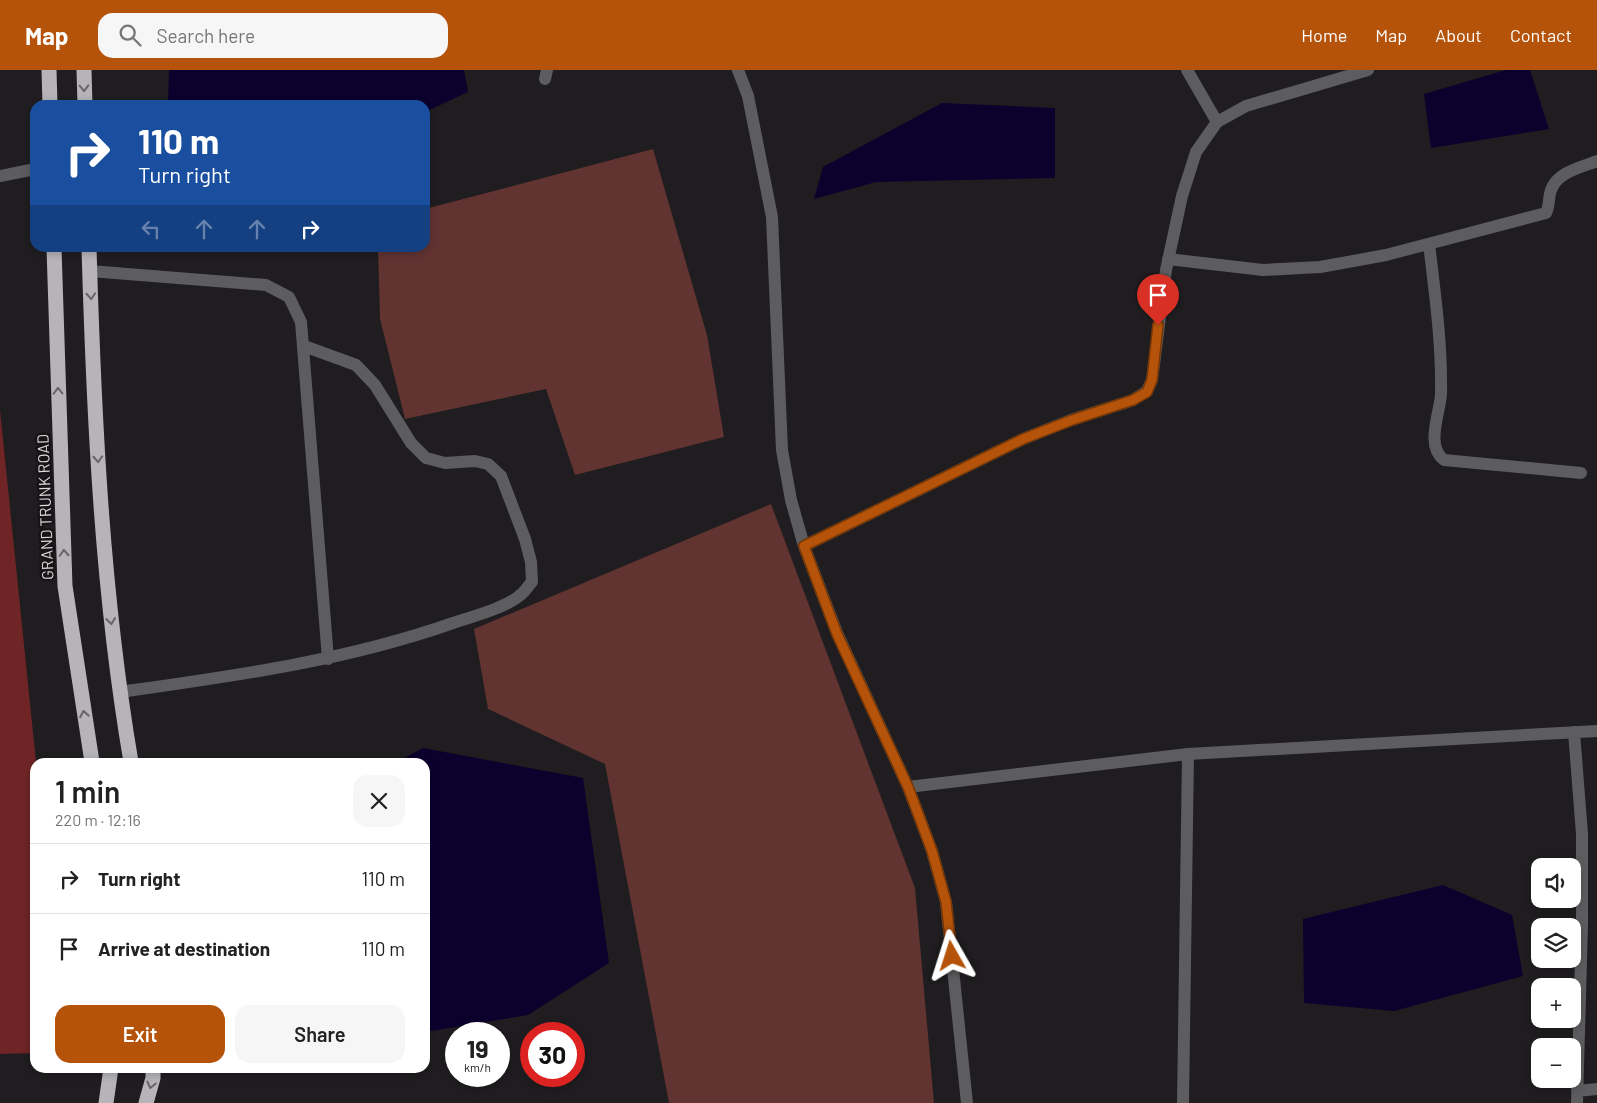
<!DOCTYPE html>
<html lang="en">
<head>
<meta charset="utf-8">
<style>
	body { margin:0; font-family:Barlow,sans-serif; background:#f6f6f6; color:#222; height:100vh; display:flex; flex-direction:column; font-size:19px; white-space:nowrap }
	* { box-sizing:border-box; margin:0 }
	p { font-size:16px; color:#767676 }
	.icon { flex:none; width:28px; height:28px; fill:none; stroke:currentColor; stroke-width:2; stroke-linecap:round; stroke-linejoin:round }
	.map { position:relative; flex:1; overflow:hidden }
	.sheet { position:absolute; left:30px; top:688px; width:400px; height:315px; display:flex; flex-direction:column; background:#fff; border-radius:15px; box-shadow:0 2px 8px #0003 }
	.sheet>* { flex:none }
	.guide { position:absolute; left:30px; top:30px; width:400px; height:152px; border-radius:15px; box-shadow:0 2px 8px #0003; background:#1a4fa0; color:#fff; overflow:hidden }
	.controls { position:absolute; left:1531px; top:788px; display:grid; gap:10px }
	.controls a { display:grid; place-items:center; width:50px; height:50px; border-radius:10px; background:#fff; box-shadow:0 2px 8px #0003; font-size:25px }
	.speed { position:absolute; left:445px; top:952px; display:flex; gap:10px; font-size:25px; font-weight:700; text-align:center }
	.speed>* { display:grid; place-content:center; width:65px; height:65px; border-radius:50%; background:#fff; box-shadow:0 2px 8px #0003; line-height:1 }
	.speed small { font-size:12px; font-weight:400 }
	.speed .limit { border:8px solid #d22; background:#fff; color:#111 }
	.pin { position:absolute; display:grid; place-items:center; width:42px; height:42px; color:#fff; margin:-51px -21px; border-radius:50% 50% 50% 0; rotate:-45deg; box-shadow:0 0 5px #0007 }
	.pin .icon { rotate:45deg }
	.me { position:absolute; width:55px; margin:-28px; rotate:354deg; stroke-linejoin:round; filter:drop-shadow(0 0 4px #0008) }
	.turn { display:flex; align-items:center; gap:18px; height:105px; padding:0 25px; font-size:22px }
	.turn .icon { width:65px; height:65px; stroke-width:2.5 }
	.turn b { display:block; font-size:35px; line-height:42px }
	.lanes { display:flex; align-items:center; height:48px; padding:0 25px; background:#0003; justify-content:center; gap:25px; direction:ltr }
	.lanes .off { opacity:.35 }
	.round { display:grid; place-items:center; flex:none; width:52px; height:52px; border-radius:15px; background:#f6f6f6 }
	.head { display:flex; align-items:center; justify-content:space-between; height:85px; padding:0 25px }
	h1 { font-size:30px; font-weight:600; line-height:38px }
	.primary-button { display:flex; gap:10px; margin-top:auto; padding:10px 25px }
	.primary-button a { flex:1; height:58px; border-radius:15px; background:#b45309; color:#fff; font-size:20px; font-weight:600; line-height:58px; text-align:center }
	.primary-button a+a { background:#f6f6f6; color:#222 }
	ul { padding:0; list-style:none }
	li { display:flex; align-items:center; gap:15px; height:70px; padding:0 25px; border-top:1px solid #e0e0e0 }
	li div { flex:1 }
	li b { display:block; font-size:19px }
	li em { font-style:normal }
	header { display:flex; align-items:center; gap:30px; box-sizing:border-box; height:70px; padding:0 25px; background:#b45309; color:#fff }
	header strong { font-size:24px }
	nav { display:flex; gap:28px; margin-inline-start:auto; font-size:18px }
	.search { width:350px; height:45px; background:#f6f6f6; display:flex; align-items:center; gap:12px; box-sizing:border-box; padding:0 18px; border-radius:15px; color:#767676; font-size:19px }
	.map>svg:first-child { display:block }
</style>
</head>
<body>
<header>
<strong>Map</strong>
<div class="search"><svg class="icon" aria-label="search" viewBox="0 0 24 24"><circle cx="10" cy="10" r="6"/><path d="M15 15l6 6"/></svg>Search here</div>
<nav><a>Home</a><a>Map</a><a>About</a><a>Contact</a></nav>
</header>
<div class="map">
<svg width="1597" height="1033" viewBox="0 0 1597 1033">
	<rect width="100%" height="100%" fill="#1f1d1f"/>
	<path fill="#613331" d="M653,79L707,265L724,367L575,405L546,319L405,349L380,249L378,178H425V139Z
		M771,434L915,818L934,1033H669L605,694L488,639L474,559Z"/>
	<path fill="#6f2525" d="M0,340L36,692L35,983L0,984Z"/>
	<path fill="#0b012d" d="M169,0H464L468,22L425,42V35H168Z
		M1506,0H1530L1549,59L1431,78L1424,24Z
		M942,33L1055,38V108L876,112L814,129L823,97Z
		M423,678L583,708L609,893L528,945L425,962V692H397Z
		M1443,815L1512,845L1523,906L1394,941L1304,933L1303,849Z"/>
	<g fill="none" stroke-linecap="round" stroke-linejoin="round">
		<path stroke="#5d5c5e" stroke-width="12" d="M0,106L35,99
			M90,201L266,215L289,227L301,252L328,589
			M120,622C233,606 345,591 453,553C471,547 505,538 519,526C524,523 528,516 532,512L531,492L525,469L501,406L488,394L475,391L445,393L426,388L411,373L375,315L356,295L304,276"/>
		<path stroke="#5d5c5e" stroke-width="12" d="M738,0L748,26L772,147L782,380L791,430L804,476L837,563L908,717L932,781L946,832L967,1033
			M1187,0L1217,52
			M545,9L547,0
			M1429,174C1435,224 1442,274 1441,324C1440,343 1425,376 1444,390L1581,403
			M1168,189L1263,200L1320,197L1386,185L1546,143C1550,135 1548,128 1551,120C1557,102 1582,97 1597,91
			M804,476L1023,369L1071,350L1133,330L1147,321L1152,310L1166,200L1182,126L1196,82L1217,52L1246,36L1368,0
			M1574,662L1582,764V854L1577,1033
			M908,717L1188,684L1597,661
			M1577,1021L1597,1019
			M1183,1033L1188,684"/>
		<path stroke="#b6b4b8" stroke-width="15" d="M49,0L50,35
			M84,0L85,35
			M54,178L65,516L92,692
			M89,178C94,350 102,522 131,692
			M106,1033L111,998
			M146,1033L153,1008V998"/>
	</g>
	<defs><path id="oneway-chevron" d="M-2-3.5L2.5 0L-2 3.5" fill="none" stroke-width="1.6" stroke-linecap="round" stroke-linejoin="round" transform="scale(1.25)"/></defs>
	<g stroke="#666467">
		<use href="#oneway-chevron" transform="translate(84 18) rotate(88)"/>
		<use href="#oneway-chevron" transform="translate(91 226) rotate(87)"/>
		<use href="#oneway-chevron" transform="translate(58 321) rotate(-91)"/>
		<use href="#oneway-chevron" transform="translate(98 389) rotate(87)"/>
		<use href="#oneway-chevron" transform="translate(64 483) rotate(-93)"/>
		<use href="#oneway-chevron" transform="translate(111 551) rotate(83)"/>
		<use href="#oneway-chevron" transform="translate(84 644) rotate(-100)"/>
		<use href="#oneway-chevron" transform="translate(151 1015) rotate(103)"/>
	</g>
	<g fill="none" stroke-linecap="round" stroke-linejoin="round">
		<defs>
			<path id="route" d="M952,886L946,832L932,781L908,717L837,564L804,476L1023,369L1072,350L1133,330L1147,322L1152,310L1158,255"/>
		</defs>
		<use href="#route" stroke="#753606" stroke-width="12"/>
		<use href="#route" stroke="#b45309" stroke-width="9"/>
	</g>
	<g text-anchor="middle" stroke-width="5" stroke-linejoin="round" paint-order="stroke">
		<g font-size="16" fill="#dbd9da" stroke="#161416">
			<text transform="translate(45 437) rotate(-92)" y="6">GRAND TRUNK ROAD</text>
		</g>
	</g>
</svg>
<div class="controls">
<a><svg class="icon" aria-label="sound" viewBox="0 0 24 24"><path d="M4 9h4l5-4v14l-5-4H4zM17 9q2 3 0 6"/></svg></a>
<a><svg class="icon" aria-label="layers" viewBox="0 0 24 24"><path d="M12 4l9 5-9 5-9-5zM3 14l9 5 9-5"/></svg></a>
<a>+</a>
<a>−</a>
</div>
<div class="speed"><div>19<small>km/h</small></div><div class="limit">30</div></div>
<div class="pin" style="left:1158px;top:255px;background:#d93025"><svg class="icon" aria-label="arrive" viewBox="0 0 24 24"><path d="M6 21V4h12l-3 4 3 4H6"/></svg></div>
<svg class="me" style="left:952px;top:886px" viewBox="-20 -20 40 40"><path d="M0-17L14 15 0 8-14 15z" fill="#b45309" stroke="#fff" stroke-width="4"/></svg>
<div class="guide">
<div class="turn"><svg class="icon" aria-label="right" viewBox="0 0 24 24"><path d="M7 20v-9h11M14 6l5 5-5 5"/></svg><div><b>110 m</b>Turn right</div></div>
<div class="lanes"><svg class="icon off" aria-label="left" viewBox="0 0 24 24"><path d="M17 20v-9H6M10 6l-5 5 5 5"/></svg><svg class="icon off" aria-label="ahead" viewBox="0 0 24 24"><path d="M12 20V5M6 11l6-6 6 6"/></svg><svg class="icon off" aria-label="ahead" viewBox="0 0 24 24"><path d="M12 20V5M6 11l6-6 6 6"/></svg><svg class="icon" aria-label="right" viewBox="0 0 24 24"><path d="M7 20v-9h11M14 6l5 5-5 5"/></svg></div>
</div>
<section class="sheet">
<div class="head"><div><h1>1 min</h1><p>220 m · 12:16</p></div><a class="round"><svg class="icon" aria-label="close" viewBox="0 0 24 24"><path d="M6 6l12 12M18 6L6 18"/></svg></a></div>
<ul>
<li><svg class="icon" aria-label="right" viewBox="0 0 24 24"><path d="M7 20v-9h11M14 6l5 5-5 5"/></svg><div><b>Turn right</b></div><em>110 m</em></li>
<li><svg class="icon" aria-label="arrive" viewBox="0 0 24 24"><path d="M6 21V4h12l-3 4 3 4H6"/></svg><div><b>Arrive at destination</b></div><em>110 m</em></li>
</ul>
<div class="primary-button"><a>Exit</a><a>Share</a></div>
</section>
</div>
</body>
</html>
